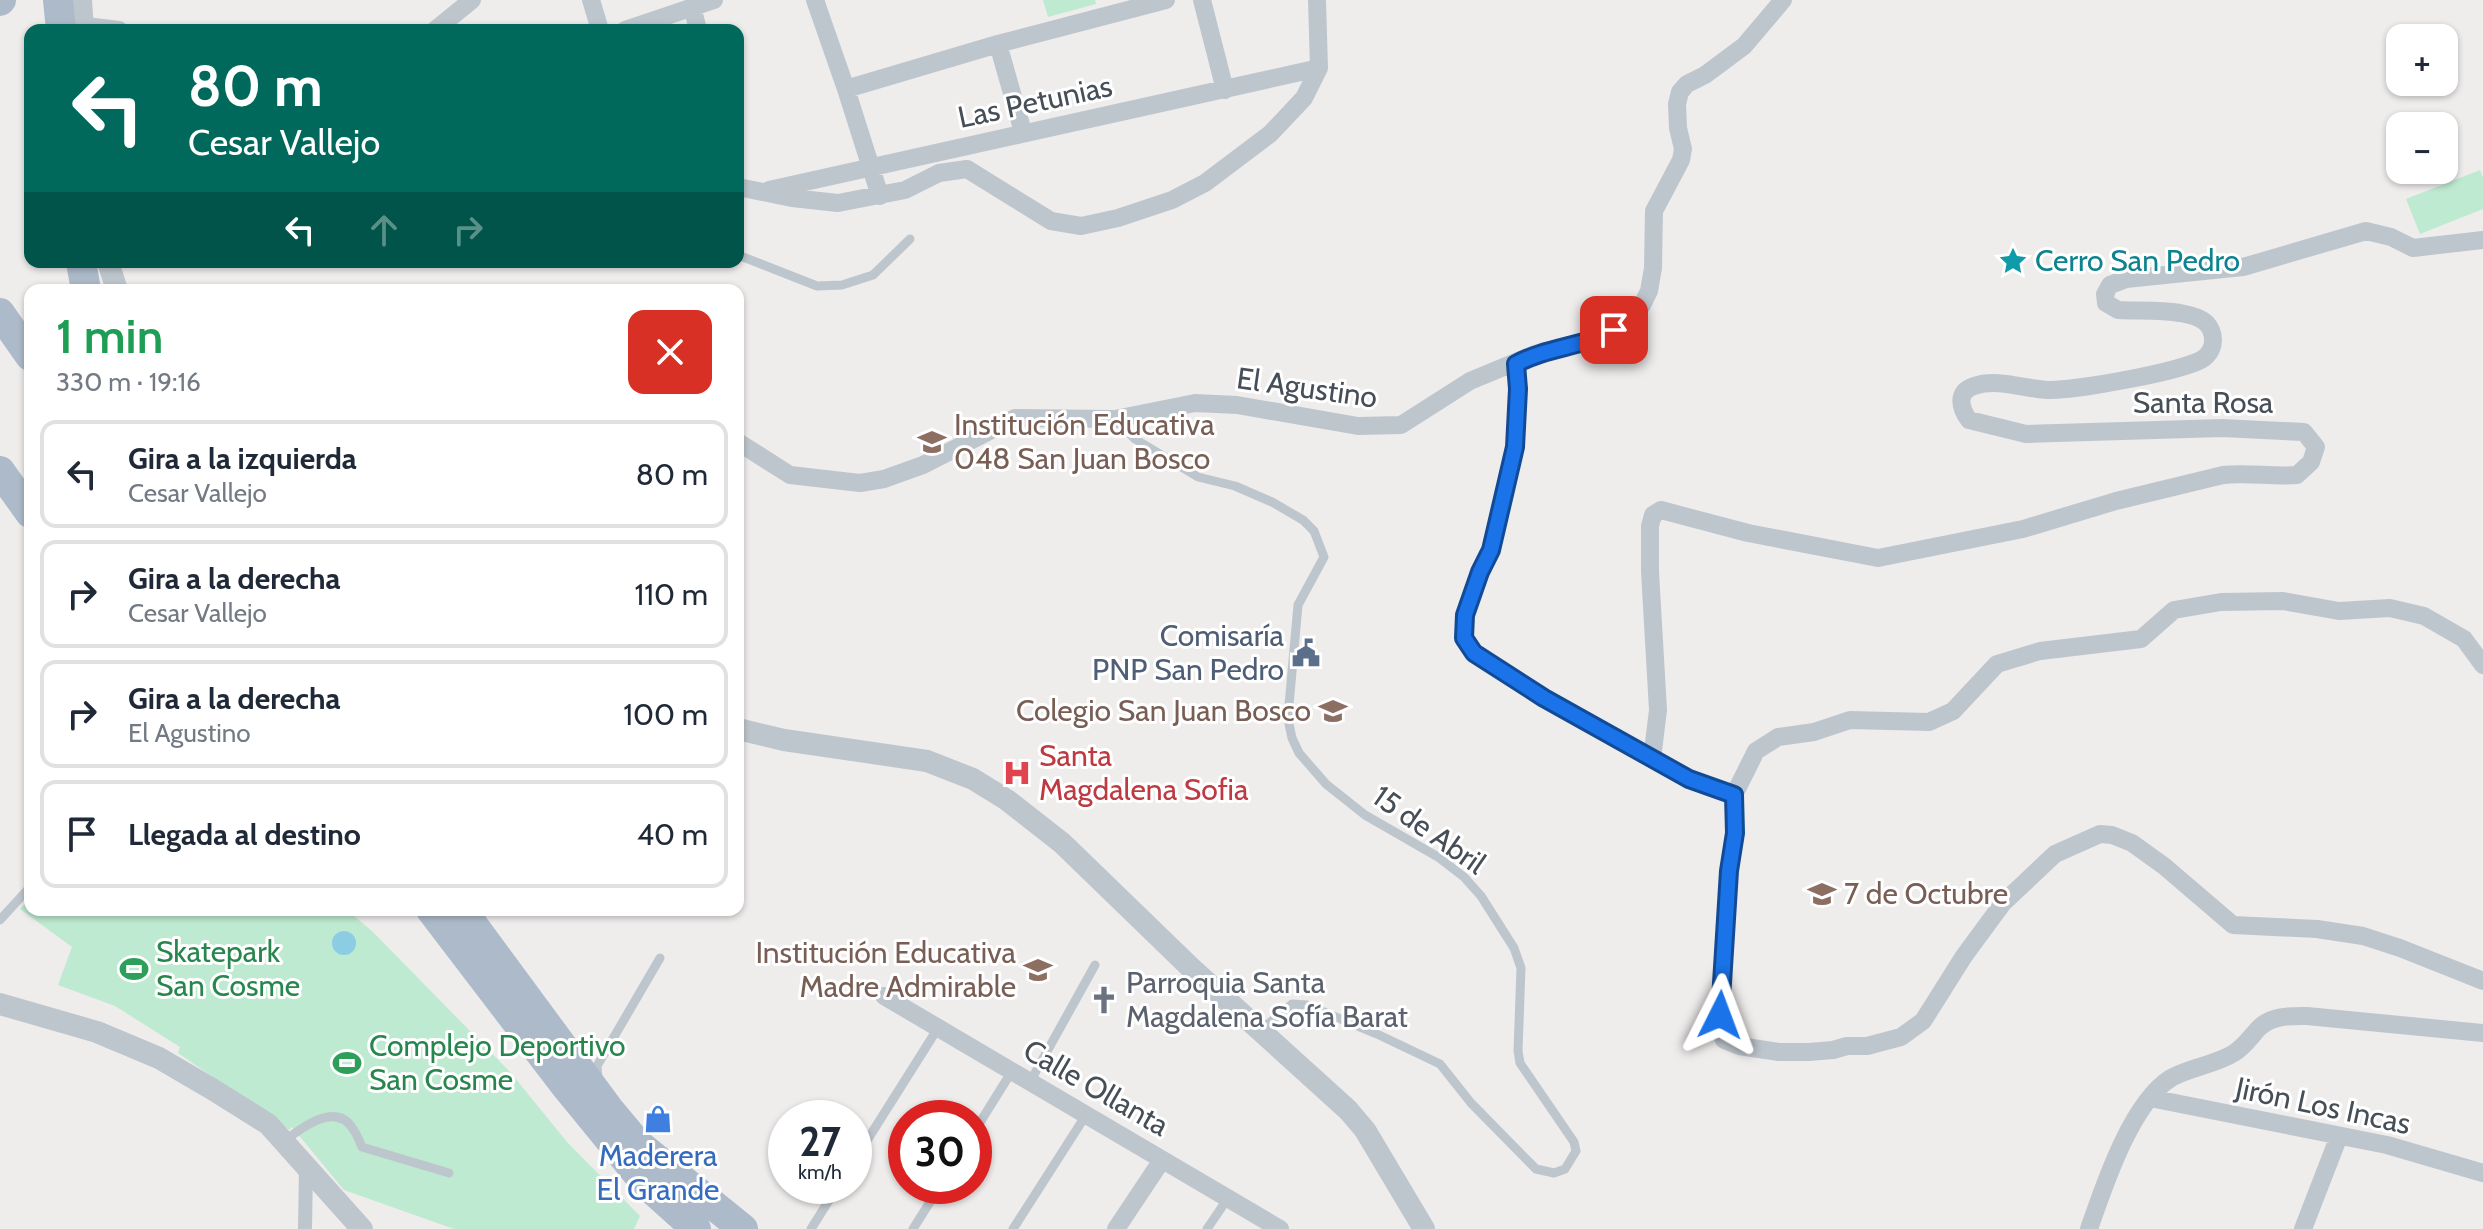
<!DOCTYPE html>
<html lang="es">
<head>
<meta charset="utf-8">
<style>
	body { margin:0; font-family:Cabin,sans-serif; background:#f2f2f3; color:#1f2937; height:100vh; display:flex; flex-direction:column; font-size:30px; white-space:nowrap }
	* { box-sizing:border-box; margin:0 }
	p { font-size:26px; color:#747a83 }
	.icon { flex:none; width:44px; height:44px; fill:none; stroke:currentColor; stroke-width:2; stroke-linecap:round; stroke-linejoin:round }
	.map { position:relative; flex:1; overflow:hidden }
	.details { position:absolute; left:24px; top:284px; width:720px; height:632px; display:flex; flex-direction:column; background:#fff; border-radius:16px; box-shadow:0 2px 6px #0004 }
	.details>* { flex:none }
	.top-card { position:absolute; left:24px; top:24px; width:720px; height:244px; border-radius:16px; box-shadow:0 2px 6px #0004; background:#00695c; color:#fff; overflow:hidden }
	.buttons { position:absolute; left:2386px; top:24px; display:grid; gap:16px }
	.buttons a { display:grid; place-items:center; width:72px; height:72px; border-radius:16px; background:#fff; box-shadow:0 2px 6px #0004; font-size:40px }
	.speed { position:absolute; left:768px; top:1100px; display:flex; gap:16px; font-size:40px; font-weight:700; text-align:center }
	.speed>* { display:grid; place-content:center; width:104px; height:104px; border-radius:50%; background:#fff; box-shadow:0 2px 6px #0004; line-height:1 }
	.speed small { font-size:20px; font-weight:400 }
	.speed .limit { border:12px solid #d22; background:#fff; color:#111 }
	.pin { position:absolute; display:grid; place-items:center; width:68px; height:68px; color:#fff; margin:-34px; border-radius:16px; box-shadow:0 4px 12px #0006 }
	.me { position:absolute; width:88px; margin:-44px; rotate:3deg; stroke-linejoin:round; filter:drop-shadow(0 0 6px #0008) }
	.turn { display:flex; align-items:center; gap:28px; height:168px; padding:0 32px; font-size:36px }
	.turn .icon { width:104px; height:104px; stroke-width:2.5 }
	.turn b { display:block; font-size:56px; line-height:68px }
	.lanes { display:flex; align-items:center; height:76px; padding:0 32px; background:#0003; justify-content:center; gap:40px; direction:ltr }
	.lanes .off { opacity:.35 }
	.round { display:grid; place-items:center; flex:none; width:84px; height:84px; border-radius:16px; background:#f2f2f3 }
	.summary { display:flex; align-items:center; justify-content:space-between; height:136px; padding:0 32px }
	h1 { font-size:48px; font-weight:600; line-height:60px; color:#1e9e55 }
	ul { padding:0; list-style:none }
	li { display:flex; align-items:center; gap:24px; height:108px; margin:0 16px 12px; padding:0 16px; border:4px solid #e0e1e3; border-radius:16px }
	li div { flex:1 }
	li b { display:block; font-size:30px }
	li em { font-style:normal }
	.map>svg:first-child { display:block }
</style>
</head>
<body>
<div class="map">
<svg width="2483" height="1229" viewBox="0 0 2483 1229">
	<rect width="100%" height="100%" fill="#efecec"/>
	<path fill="#bdead0" d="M1043,0H1095L1096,4L1048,17Z
		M2480,170L2483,178V209L2420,234L2406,199Z
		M30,898V910H347L373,932L511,1073L567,1142L640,1216L634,1229H454L344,1190L292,1127L289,1130L178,1053L180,1047L115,1006L58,985L72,947L20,909Z"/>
	<path fill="#8dcde3" d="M332 943a12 12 0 1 1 24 0a12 12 0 1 1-24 0Z"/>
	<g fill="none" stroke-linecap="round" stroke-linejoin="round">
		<path stroke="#bec6cd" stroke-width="9" d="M738,255L817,286L842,285L873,275L910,239
			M1115,419L1135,439L1198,477L1235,486L1272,502L1303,520L1314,531L1324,557L1298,605L1289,705V724L1292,738L1299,753L1326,784L1365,815L1438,857L1464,877L1481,896L1514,948L1521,968L1518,1051L1520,1063L1574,1142L1576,1151L1565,1169L1554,1173L1536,1169L1471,1103L1440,1064L1377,1034L1307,1005L1292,1004L1261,1030
			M0,920L30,887
			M598,1079L597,1066L660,958
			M1030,1082L1095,965
			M974,1132L1012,1071
			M283,1142C300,1129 336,1100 353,1129C357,1134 359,1141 362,1147L449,1173
			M854,1161L938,1028
			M811,1229L838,1186
			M913,1229L940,1186
			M1013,1229L1086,1115
			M1207,1229L1228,1198"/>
		<path stroke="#bec6cd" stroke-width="14" d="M305,1229L306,1167"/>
		<path stroke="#bec6cd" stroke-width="18" d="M591,0L600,30
			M815,0L846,89L880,196
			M1202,0L1225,90
			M692,6L698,30
			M70,24L119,30
			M435,30L472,0
			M625,30L714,0
			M998,44L1023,132
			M846,89L998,44L1166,0
			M738,187L792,198L838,203L905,190L939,173L967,169L1051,221L1081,226L1118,218L1172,200L1205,183L1270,134L1304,98L1319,68L1317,0
			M769,190L1319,68
			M1516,364L1518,389L1515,447L1491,550L1480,572L1465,615L1464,638L1474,653L1544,698L1689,779L1734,795
			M738,442L790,475L860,483L884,479L923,465L1015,418L1115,419L1195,403L1237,405L1358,426L1401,425L1470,381L1535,354L1601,337L1614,330L1642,305L1649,291L1653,268L1654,211L1681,160L1683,149L1678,128L1677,104L1680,92L1687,84L1705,75L1744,46L1783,0
			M2483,665L2464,639L2424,616L2390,608L2339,611L2283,601L2221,602L2174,610L2141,639L2040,651L1997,664L1953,711L1929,722L1850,720L1814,732L1778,737L1756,751L1734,795L1735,833L1729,871L1719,1028L1724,1040L1739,1046L1779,1052H1809L1833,1050L1847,1046H1867L1901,1037L1923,1021L1964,956L2003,903L2055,854L2100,834L2112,835L2132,843L2164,866L2233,925L2317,929L2363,936L2400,948L2483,981
			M1652,759L1658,710L1650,572V526L1653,515L1661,510L1748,533L1878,558L2023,529L2116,501L2223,475C2247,472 2272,477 2297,475L2311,462L2316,447L2304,432L2222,428L2026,434L1969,420C1960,408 1956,392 1974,386C1998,378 2024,389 2048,390C2072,391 2187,371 2204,358C2213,351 2215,340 2211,330C2206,318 2191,315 2180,313C2160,310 2138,311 2118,310L2106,303L2105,294L2110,285L2126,279L2243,267L2366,231L2391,237L2413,248L2483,240
			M884,996L1280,1229
			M2150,1098L2387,1145L2483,1173
			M1116,1229L1162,1160
			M2089,1229C2104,1186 2131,1103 2171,1078C2190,1067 2215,1065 2234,1053C2245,1046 2251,1036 2260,1027C2273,1015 2291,1016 2307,1016L2483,1033
			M2303,1229L2339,1136"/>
		<path stroke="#bec6cd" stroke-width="22" d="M81,0L83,30
			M108,262L117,290
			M738,729L784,740L927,761L973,779L1007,800L1062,843L1190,967L1348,1110L1365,1130L1424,1229
			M0,1004L97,1032L159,1058L212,1089L268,1124L362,1229"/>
		<path stroke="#adbac9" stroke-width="30" d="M58,0L61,30
			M0,1L1,0
			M81,262L86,290
			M0,313L30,356
			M0,471L30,513
			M431,910L564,1084L645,1183L696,1229
			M462,910L608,1108L638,1144L743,1229"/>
	</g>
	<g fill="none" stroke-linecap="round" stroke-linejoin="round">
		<defs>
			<path id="route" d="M1614,330C1583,347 1547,347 1516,364L1518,389L1515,447L1491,550L1480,572L1465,615L1464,638L1474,653L1544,698L1689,779L1734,795L1735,833L1729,871L1720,1015"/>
		</defs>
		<use href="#route" stroke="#114b97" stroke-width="20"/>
		<use href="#route" stroke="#1a73e8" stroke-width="14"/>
	</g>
	<defs>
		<symbol id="sight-bare" viewBox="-9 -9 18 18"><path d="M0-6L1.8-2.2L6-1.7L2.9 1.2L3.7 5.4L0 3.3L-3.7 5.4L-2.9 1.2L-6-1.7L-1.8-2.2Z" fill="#0f9aa8" stroke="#fff" stroke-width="2.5" paint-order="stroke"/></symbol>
		<symbol id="school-bare" viewBox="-9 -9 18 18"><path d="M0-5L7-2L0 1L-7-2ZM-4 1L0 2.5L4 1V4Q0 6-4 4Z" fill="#8d6e63" stroke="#fff" stroke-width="2.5" paint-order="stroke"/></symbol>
		<symbol id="civic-bare" viewBox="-9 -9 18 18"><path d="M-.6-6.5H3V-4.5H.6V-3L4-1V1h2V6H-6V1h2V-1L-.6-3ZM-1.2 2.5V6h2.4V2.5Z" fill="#5c6f8a" stroke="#fff" stroke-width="2.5" paint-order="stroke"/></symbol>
		<symbol id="hospital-bare" viewBox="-9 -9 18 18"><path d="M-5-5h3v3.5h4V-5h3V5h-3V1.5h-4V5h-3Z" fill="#e0444e" stroke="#fff" stroke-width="2.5" paint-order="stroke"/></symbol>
		<symbol id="stadium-bare" viewBox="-9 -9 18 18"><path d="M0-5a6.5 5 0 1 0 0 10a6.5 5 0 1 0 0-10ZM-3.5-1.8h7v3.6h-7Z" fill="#2e9e5b" stroke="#fff" stroke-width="2.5" paint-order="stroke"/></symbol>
		<symbol id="church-bare" viewBox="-9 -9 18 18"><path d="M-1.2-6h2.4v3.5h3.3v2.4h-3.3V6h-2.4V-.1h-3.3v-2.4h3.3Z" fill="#6b7280" stroke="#fff" stroke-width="2.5" paint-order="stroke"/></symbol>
		<symbol id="shop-bare" viewBox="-9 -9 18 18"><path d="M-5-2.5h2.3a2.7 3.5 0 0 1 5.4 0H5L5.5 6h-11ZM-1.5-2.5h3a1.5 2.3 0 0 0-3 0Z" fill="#3f7fe0" stroke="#fff" stroke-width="2.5" paint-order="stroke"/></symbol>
	</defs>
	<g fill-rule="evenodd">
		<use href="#sight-bare" x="1993" y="241" width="40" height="40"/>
		<use href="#school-bare" x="912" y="422" width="40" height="40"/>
		<use href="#civic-bare" x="1286" y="633" width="40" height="40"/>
		<use href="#school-bare" x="1313" y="691" width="40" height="40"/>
		<use href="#hospital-bare" x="997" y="753" width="40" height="40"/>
		<use href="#school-bare" x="1802" y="874" width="40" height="40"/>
		<use href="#stadium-bare" x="114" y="949" width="40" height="40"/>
		<use href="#school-bare" x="1018" y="950" width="40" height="40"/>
		<use href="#church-bare" x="1084" y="980" width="40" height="40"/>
		<use href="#stadium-bare" x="327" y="1043" width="40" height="40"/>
		<use href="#shop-bare" x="638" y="1099" width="40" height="40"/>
	</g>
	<g text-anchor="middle" stroke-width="6" stroke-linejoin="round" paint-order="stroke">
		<g font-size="30" fill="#464e57" stroke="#fff">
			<text transform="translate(1035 102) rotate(-12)" y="10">Las Petunias</text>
			<text transform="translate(1307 388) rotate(8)" y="10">El Agustino</text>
			<text x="2203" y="413">Santa Rosa</text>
			<text transform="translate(1429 830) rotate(35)" y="10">15 de Abril</text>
			<text transform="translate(1096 1088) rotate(30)" y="10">Calle Ollanta</text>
			<text transform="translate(2323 1106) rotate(12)" y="10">Jirón Los Incas</text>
		</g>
		<g font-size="30" fill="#0d838f" stroke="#fff" text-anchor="start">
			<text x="2035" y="271">Cerro San Pedro</text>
		</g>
		<g font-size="30" fill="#785e54" stroke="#fff" text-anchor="start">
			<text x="954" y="435">Institución Educativa<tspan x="954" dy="34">048 San Juan Bosco</tspan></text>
			<text x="1311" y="721" text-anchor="end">Colegio San Juan Bosco</text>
			<text x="1844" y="904">7 de Octubre</text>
			<text x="1016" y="963" text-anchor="end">Institución Educativa<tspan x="1016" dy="34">Madre Admirable</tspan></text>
		</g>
		<g font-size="30" fill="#4e5e75" stroke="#fff" text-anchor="end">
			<text x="1284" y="646">Comisaría<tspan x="1284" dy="34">PNP San Pedro</tspan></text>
		</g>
		<g font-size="30" fill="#be3a42" stroke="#fff" text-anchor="start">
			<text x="1039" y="766">Santa<tspan x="1039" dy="34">Magdalena Sofia</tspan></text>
		</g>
		<g font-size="30" fill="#27864d" stroke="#fff" text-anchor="start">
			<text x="156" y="962">Skatepark<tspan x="156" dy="34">San Cosme</tspan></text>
			<text x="369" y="1056">Complejo Deportivo<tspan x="369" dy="34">San Cosme</tspan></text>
		</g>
		<g font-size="30" fill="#5b616d" stroke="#fff" text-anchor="start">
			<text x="1126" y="993">Parroquia Santa<tspan x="1126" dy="34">Magdalena Sofía Barat</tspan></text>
		</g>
		<g font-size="30" fill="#366cbe" stroke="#fff">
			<text x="658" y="1166">Maderera<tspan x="658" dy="34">El Grande</tspan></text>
		</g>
	</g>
</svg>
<div class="buttons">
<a>+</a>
<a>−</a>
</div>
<div class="speed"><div>27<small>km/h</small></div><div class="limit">30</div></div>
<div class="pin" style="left:1614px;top:330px;background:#d93025"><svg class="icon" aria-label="arrive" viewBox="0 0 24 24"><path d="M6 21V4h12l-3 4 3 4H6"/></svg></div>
<svg class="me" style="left:1720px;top:1015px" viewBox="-20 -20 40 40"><path d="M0-17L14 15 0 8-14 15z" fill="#1a73e8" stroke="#fff" stroke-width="4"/></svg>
<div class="top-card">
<div class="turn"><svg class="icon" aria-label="left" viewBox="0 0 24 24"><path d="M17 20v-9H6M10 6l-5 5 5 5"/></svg><div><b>80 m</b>Cesar Vallejo</div></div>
<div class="lanes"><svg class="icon" aria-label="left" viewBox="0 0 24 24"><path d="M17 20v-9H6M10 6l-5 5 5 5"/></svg><svg class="icon off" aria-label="ahead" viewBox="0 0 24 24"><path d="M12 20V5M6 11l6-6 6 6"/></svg><svg class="icon off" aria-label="right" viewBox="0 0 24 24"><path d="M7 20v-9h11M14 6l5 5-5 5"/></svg></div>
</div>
<section class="details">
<div class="summary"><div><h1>1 min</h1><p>330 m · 19:16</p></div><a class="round" style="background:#d93025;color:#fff"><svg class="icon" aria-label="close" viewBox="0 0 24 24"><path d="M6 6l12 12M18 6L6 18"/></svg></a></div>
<ul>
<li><svg class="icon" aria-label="left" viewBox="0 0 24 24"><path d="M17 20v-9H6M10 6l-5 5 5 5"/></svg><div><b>Gira a la izquierda</b><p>Cesar Vallejo</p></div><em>80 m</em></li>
<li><svg class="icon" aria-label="right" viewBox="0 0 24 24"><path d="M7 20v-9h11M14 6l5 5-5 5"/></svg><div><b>Gira a la derecha</b><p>Cesar Vallejo</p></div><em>110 m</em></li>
<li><svg class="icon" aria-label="right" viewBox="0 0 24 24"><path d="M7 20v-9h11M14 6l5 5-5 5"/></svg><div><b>Gira a la derecha</b><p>El Agustino</p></div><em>100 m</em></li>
<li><svg class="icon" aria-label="arrive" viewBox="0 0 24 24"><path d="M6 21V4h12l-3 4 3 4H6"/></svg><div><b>Llegada al destino</b></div><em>40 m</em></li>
</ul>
</section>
</div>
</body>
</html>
